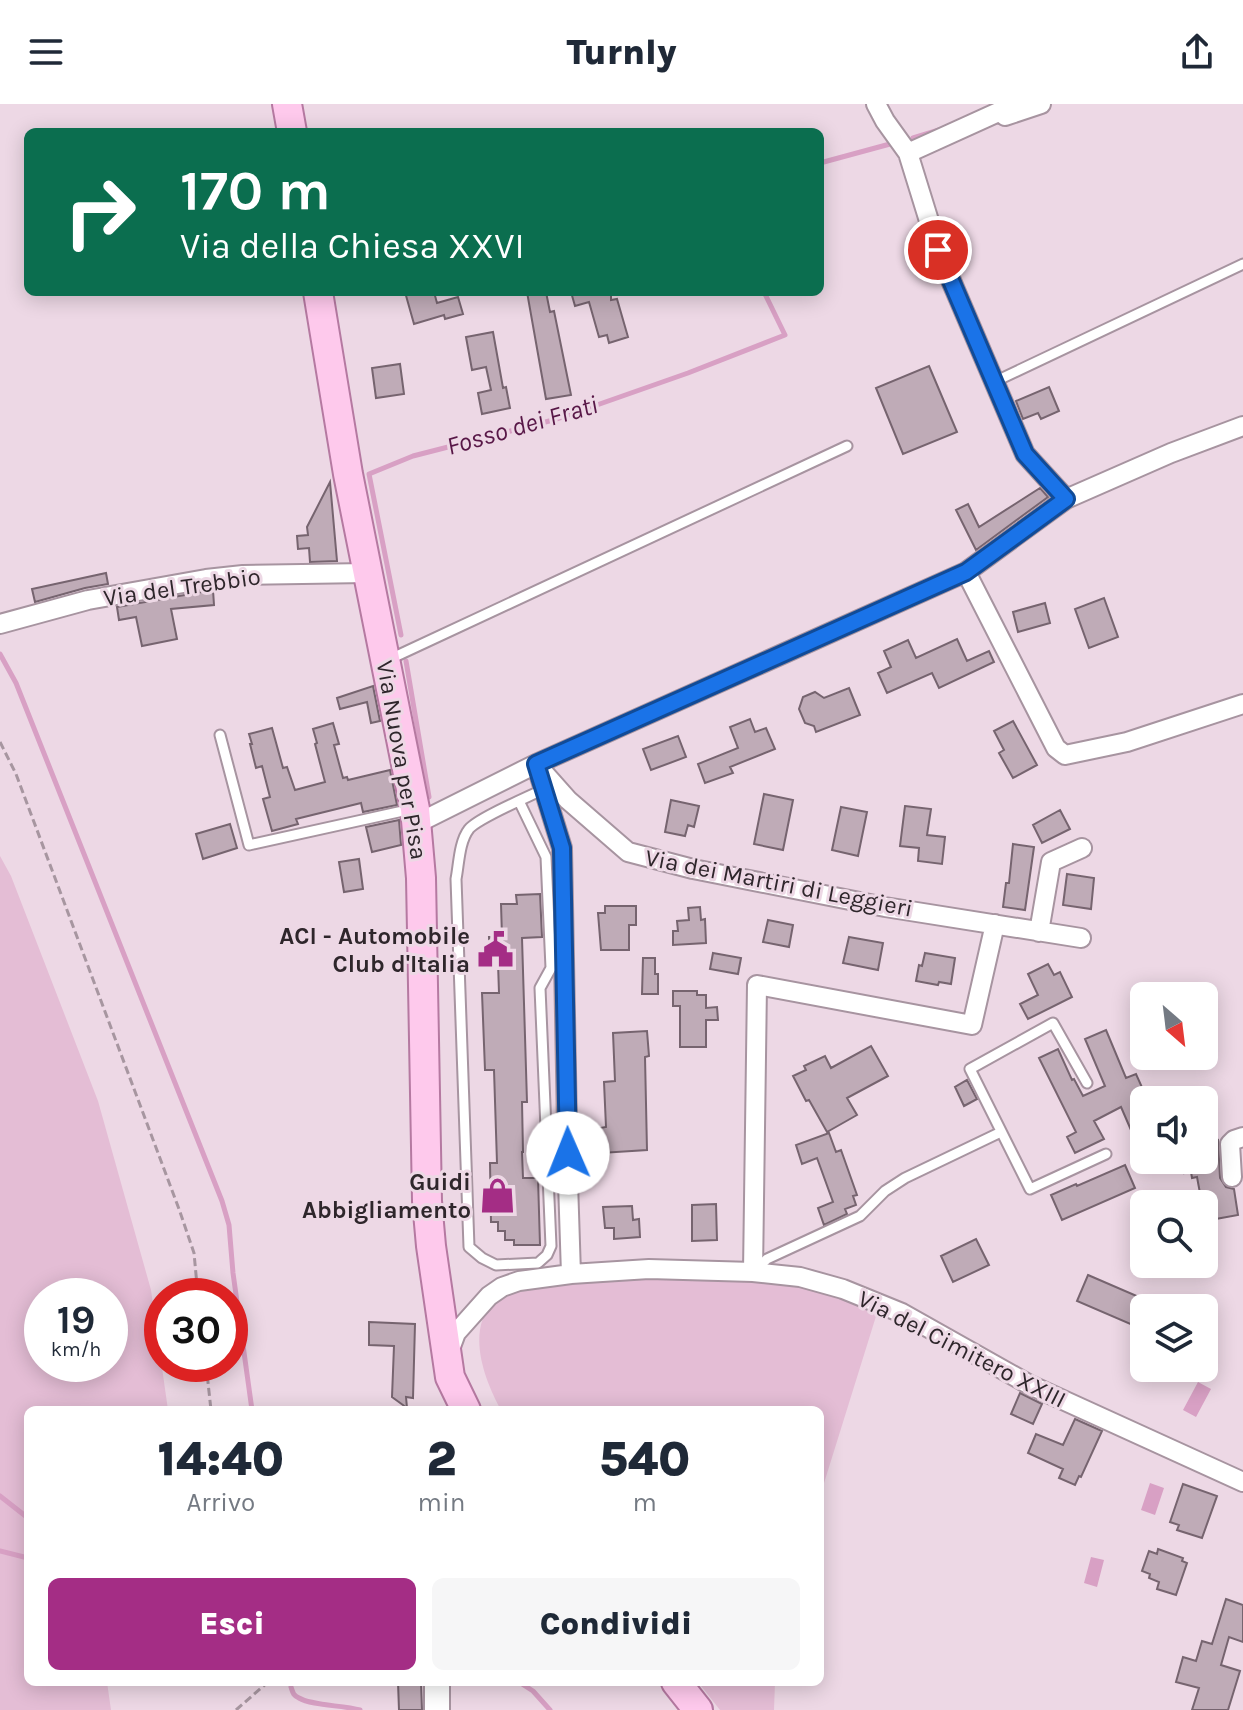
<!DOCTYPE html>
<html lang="it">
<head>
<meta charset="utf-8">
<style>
	body { margin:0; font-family:Karla,sans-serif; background:#f6f6f7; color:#1f2937; height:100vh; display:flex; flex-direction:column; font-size:30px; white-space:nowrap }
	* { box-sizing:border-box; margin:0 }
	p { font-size:26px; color:#747a83 }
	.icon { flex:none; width:44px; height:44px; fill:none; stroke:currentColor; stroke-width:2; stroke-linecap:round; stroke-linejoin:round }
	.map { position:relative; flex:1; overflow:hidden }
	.sheet { position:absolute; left:24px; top:1302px; width:800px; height:280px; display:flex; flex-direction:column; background:#fff; border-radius:12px; box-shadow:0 4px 20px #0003 }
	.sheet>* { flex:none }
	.guide { position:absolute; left:24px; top:24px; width:800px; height:168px; border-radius:12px; box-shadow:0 4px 20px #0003; background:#0b6e4f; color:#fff; overflow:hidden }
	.needle { width:52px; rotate:152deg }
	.buttons { position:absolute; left:1130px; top:878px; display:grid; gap:16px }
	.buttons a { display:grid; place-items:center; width:88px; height:88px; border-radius:12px; background:#fff; box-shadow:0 4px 20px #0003; font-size:40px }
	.speed { position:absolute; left:24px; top:1174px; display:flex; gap:16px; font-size:40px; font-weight:700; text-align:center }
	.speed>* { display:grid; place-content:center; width:104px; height:104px; border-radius:50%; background:#fff; box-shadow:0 4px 20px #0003; line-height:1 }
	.speed small { font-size:20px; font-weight:400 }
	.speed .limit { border:12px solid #d22; background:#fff; color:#111 }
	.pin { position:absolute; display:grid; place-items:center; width:68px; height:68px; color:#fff; margin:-34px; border:4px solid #fff; border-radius:50%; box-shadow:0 2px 8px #0007 }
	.me { position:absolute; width:88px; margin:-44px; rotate:359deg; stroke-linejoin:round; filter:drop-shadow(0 0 6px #0008) }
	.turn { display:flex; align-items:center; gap:28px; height:168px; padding:0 24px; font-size:36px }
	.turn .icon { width:104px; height:104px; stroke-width:2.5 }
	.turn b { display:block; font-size:56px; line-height:68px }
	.eta { display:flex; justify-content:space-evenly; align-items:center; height:136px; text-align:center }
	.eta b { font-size:48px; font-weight:800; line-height:56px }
	.cta { display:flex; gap:16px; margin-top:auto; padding:16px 24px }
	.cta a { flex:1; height:92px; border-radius:12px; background:#a42d85; color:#fff; font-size:32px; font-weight:800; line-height:92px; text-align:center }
	.cta a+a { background:#f6f6f7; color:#1f2937 }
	header { display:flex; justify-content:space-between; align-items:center; height:104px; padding:0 24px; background:#fff; font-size:36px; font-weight:800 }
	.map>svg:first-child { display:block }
</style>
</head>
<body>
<header><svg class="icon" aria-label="menu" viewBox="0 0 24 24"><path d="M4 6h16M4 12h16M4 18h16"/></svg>Turnly<svg class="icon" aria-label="share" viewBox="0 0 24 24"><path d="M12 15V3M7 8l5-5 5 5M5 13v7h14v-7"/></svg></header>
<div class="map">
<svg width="1243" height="1606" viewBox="0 0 1243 1606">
	<rect width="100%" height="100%" fill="#edd8e5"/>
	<path fill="#e4bdd5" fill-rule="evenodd" d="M0,752L11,772L98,997L151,1186L168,1306H28V1578H107L111,1606H0ZM42,1192H110V1260H42Z
		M742,1157L812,1165L882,1193L820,1392V1306H501C485,1277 465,1226 494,1198C499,1193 509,1189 516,1185Z
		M698,1578H775L774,1606H720Z"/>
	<path fill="#d8a0c4" d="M1198,1278L1211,1285L1196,1313L1183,1306Z
		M1150,1379L1164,1384L1155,1411L1141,1406Z
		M1091,1453L1104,1456L1097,1483L1084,1479Z"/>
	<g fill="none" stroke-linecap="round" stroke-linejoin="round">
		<path stroke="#d8a0c4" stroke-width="5" d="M913,34L939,26
			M820,59L890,40
			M401,531L369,370L413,352L557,315L688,269L785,231L764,188
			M0,550L16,579L222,1097L229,1121L233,1169L252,1306
			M406,557L429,693
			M0,1392L28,1414
			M0,1447L28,1454
			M519,1578L533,1587L550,1606
			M291,1583C293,1589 293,1591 299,1594C312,1602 343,1601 360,1606"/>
	</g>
	<path fill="#bfabb7" stroke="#76646f" stroke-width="2" d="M405,188H434L437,199L458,193L463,210L445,215L444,211L414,220Z
		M527,188H546L550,208L554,207L571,291L546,295Z
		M571,188H611V196L617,195L628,233L609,239L607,231L599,233L589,198L575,202Z
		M493,228L503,284L506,283L510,304L482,310L478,289L491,286L486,263L472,266L466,233Z
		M400,260L404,290L376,294L372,264Z
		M929,262L957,328L903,350L876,284Z
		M1049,283L1059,307L1041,315L1038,309L1023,315L1016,297Z
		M330,378L337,457L310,458L309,444L298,445L297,432L308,431L307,423Z
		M1040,384L1048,393L976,446L956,406L968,400L979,423Z
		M106,469L108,480L85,484L35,498L32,485Z
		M213,486L214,501L171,505L177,535L142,542L136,513L119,516L117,503Z
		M1104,494L1118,533L1089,544L1075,505Z
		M1045,499L1050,519L1018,528L1013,508Z
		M957,535L967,557L989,547L994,558L939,584L932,569L887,589L878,569L891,563L884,547L908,536L916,554Z
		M373,582L380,617L371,619L367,598L340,605L337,594Z
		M849,584L860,611L816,628L814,622L805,619L799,605L803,593L815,588L824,594Z
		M750,615L755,628L766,624L775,645L730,663L733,669L705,679L698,660L738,644L730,623Z
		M1013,617L1037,661L1013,674L999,649L1004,646L994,627Z
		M333,619L339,640L334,641L343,674L347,673L348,676L390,666L397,701L363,708L361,699L296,715L298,720L272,727L263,695L270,693L262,662L256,664L250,640H252L249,630L272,624L283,664L287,663L295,686L325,678L315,640L317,639L313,625Z
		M678,632L686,653L651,666L643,645Z
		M764,690L793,696L783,746L754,740Z
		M671,696L699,702L694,723L688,721L685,732L665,728Z
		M905,702L931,705L927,731L945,733L942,760L918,757L919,744L900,742Z
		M841,703L867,708L858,752L832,746Z
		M1060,706L1070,725L1042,739L1033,721Z
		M399,716L401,741L372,748L366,723Z
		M230,720L237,744L203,755L196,730Z
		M1013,740L1034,743L1025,806L1003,803L1006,779H1009Z
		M359,755L363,785L344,788L339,758Z
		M1067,770L1094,774L1091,805L1063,801Z
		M540,790L542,833L522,834L527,998H522L523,1048H522L523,1074H538L540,1141H514V1136H505V1127H498V1118H491L490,1059H497L494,966H485L482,889H499L498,859H490L489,833H502L501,800H517L516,791Z
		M605,802H636V821H629V846H601L598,809H605Z
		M700,803L701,816L705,815L706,839L673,841V827H678L677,817L689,816L688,804Z
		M768,816L793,821L789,843L763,838Z
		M849,833L883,839L878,866L843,859Z
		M713,849L741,854L738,870L710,865Z
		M925,849L955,854L951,880L939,878L938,881L916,877L919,861L922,862Z
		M643,854H655V870H658V890H642Z
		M1048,860L1054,871L1060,868L1072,893L1028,915L1020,900L1038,891L1028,870Z
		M673,887H697V891H706V904L717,903L718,916H706V943H680V902H673Z
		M1106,926L1126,974L1136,970L1145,990L1133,996L1144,1022V1056L1121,1003L1094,1017L1104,1035L1075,1049L1067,1033L1076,1028L1039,954L1058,945L1072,976L1074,975L1083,992L1105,982L1085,935Z
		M647,927L649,952L645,953L647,1046L601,1049L600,1024L606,1023L604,978L615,977L613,929Z
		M871,942L888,972L847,994L857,1011L827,1028L809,996L806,997L793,972L806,966L804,962L825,952L831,964Z
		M967,976L977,995L964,1002L955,983Z
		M829,1029L836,1048L841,1046L857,1091L853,1092L856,1101L845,1105L847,1110L824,1121L818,1104L833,1098L817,1054L802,1060L796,1041Z
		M1218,1036L1220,1074L1226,1083L1234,1085L1238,1111L1210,1116L1209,1111L1204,1112V1100H1202L1197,1073L1192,1074L1191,1068L1184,1069L1182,1056H1204V1038Z
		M1125,1061L1135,1084L1062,1116L1051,1091L1076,1080L1077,1082Z
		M716,1100L717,1136L692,1137V1101Z
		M632,1102L633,1116L639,1115L640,1133L614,1135V1124H605L603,1103Z
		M976,1135L989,1161L953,1178L941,1152Z
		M1088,1171L1146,1196L1135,1222L1077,1197Z
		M369,1218L415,1220L413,1294L406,1293L407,1304L392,1293L394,1242L369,1241Z
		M1020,1289L1042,1300L1033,1320L1011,1310Z
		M1075,1315L1102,1327L1081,1373L1079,1372L1075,1381L1059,1374L1063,1365L1028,1349L1036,1330L1063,1341Z
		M1183,1380L1217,1392L1202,1434L1177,1426L1179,1421L1170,1418Z
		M1158,1445L1183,1454L1182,1457L1187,1459L1176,1491L1157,1485L1159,1478L1149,1474L1150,1470L1142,1467L1149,1447L1157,1450Z
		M1226,1495L1243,1501V1538L1229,1533L1221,1561L1240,1567L1228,1606H1192L1199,1584L1176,1578L1183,1553L1196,1557L1202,1537L1212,1540Z
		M398,1578H421L422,1606H399Z"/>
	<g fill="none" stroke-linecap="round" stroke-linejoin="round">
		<defs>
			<path id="service" d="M994,278L1243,160
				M390,555L847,342
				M220,631L249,741L412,705
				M519,697L546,753L551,864L540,884L551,1142L547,1151L538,1159L496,1161L482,1154L469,1143L456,775C459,760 459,738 469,725C478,714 528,693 544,685
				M1087,979L1053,919L970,965L1030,1085L1106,1050
				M755,1166L767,1155L860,1112L885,1087L905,1074L1001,1028"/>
			<path id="minor" d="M876,0L885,17L908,49L938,146L1025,350L1066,395
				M1005,12L1041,0
				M908,49L1016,0
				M966,468L1056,644L1065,651L1127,638L1243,600
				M0,520L88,496L206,475L243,471L367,469
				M536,660L568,696L628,748L693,765L885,803L1081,834
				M538,666L562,744L568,1078L571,1170
				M416,720L536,660L966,468L1066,395L1171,349L1243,322
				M1039,828L1051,758L1082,744
				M1232,1073L1230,1040L1234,1036L1243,1033
				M753,1168L757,881L972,921L995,820
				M449,1248L456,1229L489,1192L502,1183L519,1177L571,1170L649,1165L753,1168L800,1173L843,1185L902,1209L1030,1281L1243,1378"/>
			<path id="secondary" d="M437,1578V1606"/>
			<path id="primary" d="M287,0L292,28
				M318,188L348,370L415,705L421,774L427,1097L431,1142L450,1273L466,1306
				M676,1578L698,1606"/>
		</defs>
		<use href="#service" stroke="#a794a0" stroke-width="13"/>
		<use href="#minor" stroke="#a794a0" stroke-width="22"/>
		<use href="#secondary" stroke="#a794a0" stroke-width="28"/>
		<use href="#primary" stroke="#b579a1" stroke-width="32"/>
		<path stroke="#a796a0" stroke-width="3" stroke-dasharray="8 4" stroke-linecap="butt" d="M0,638L16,670L179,1105L194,1149L198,1192
			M206,1260L211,1306
			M236,1606L268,1578"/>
		<use href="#service" stroke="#fff" stroke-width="9"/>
		<use href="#minor" stroke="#fff" stroke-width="18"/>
		<use href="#secondary" stroke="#fff" stroke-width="24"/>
		<use href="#primary" stroke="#fec9ec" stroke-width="28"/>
	</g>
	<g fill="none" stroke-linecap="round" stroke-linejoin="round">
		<defs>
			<path id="route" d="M568,1049L562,744L536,660L966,468L1066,395L1025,350L938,146"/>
		</defs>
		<use href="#route" stroke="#114b97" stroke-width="20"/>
		<use href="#route" stroke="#1a73e8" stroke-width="14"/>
	</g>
	<defs>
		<symbol id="civic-bare" viewBox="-9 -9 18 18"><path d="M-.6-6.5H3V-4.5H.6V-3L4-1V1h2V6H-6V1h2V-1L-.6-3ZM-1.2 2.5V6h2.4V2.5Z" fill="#a42d85" stroke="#edd8e5" stroke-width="2.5" paint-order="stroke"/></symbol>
		<symbol id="shop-bare" viewBox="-9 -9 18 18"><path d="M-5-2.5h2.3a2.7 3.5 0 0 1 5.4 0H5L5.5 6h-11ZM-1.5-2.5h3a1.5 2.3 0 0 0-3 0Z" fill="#a42d85" stroke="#edd8e5" stroke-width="2.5" paint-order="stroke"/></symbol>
	</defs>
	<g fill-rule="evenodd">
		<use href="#civic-bare" x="470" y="820" width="51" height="51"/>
		<use href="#shop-bare" x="472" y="1066" width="51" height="51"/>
	</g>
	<g text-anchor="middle" stroke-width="6" stroke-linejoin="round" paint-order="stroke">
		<g font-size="24" fill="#2e262b" stroke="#edd8e5">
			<text transform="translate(182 483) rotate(-8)" y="8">Via del Trebbio</text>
			<text transform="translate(402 656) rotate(80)" y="8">Via Nuova per Pisa</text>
			<text transform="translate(779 779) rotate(11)" y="8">Via dei Martiri di Leggieri</text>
			<text transform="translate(962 1245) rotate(27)" y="8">Via del Cimitero XXIII</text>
		</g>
		<g font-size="24" font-weight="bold" fill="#2e262b" stroke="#edd8e5" text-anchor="end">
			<text x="470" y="840">ACI - Automobile<tspan x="470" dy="28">Club d'Italia</tspan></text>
			<text x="471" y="1086">Guidi<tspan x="471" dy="28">Abbigliamento</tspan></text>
		</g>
		<g font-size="26" font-style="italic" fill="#581747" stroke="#edd8e5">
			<text transform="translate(522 321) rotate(-16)" y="9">Fosso dei Frati</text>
		</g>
	</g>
</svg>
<div class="buttons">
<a><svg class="needle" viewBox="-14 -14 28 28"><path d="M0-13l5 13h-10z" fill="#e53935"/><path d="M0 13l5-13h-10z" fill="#747a83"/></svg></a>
<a><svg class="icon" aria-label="sound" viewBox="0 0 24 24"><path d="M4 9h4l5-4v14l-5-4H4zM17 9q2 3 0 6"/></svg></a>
<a><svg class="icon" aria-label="search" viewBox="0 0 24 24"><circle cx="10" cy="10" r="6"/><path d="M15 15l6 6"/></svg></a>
<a><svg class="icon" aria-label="layers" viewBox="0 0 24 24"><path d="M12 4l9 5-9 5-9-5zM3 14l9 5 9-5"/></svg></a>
</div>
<div class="speed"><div>19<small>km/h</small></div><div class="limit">30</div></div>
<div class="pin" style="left:938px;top:146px;background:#d93025"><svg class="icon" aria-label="arrive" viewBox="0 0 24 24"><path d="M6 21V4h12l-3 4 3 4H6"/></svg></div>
<svg class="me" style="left:568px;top:1049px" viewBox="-20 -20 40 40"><circle r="19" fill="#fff"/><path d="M0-13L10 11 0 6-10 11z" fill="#1a73e8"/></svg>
<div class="guide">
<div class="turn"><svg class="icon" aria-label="right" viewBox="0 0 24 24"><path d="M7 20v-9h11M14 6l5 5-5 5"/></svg><div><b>170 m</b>Via della Chiesa XXVI</div></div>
</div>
<section class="sheet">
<div class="eta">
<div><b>14:40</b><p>Arrivo</p></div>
<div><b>2</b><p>min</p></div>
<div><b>540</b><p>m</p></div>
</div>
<div class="cta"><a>Esci</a><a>Condividi</a></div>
</section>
</div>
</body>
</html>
